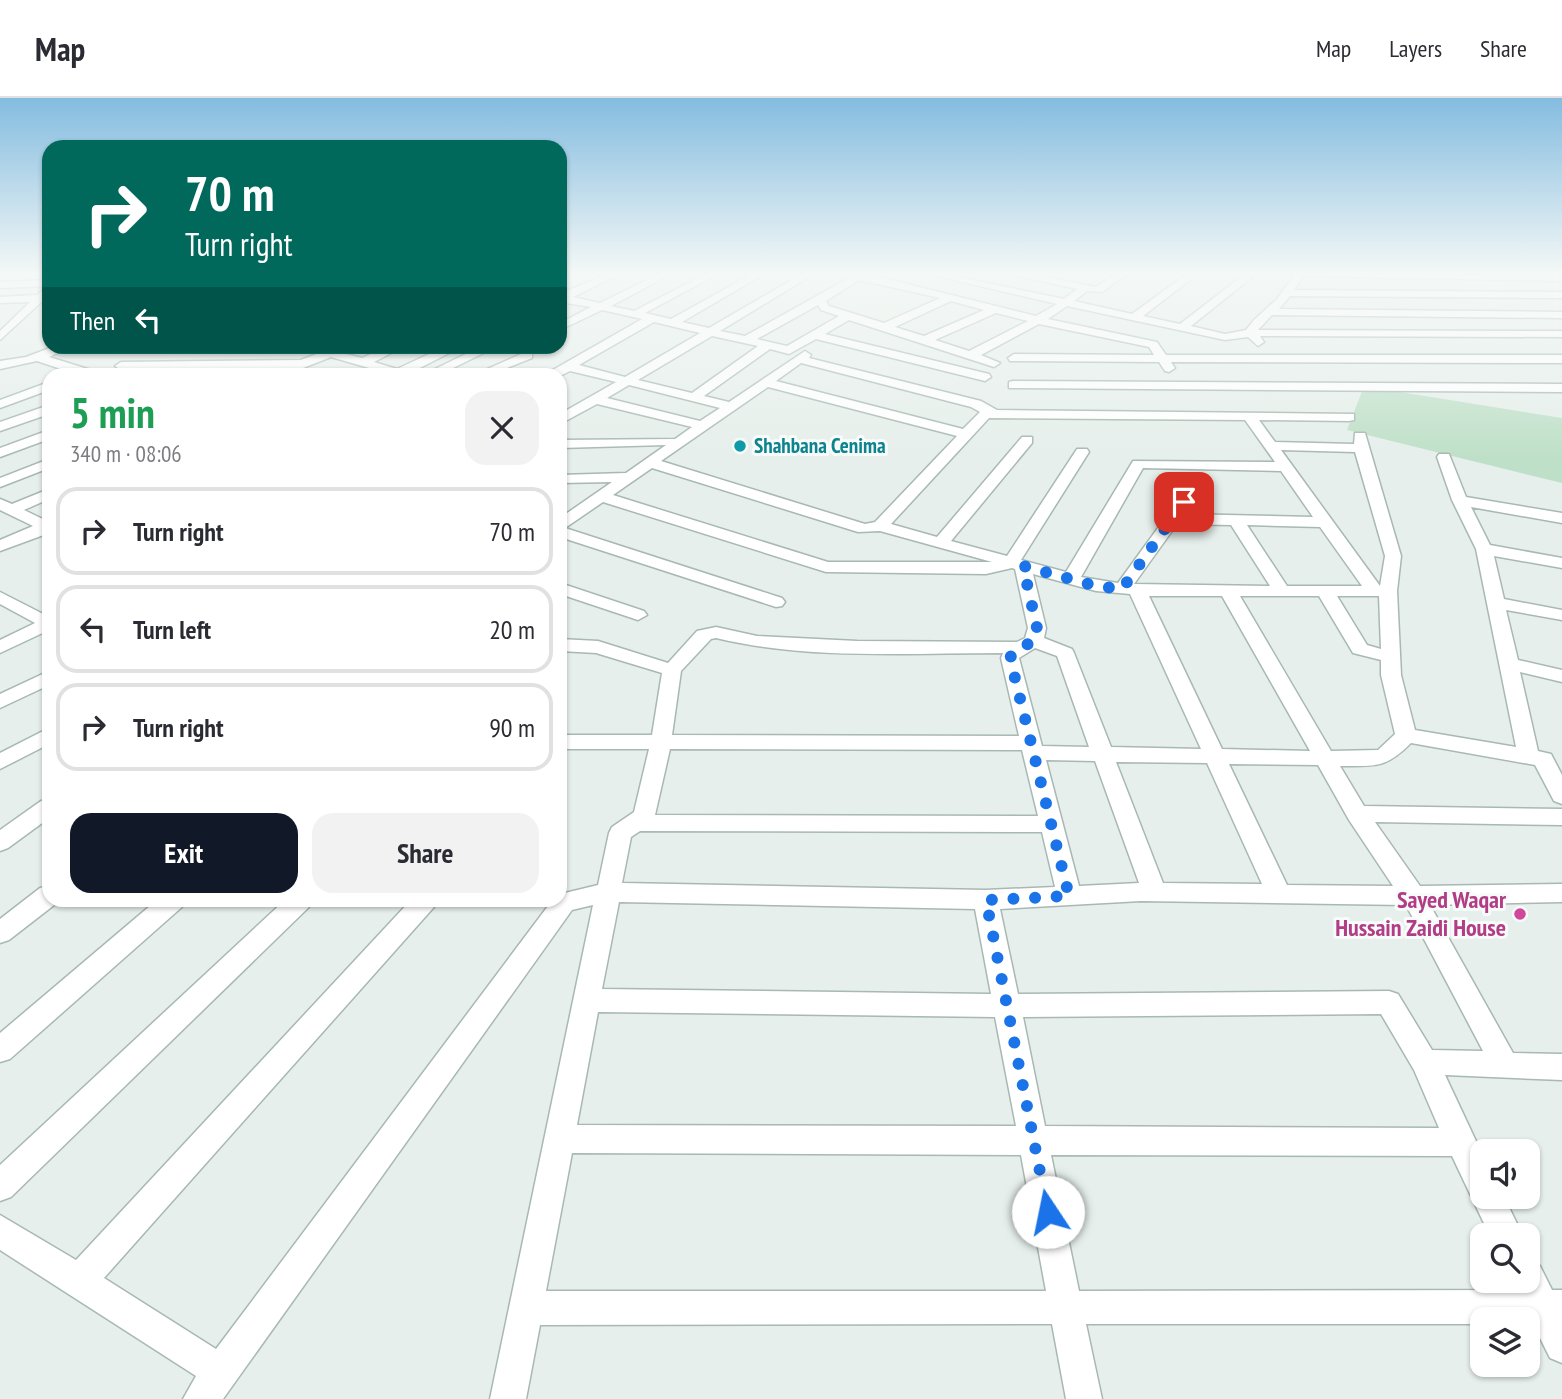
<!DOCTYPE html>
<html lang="en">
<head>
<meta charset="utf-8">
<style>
	body { margin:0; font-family:"PT Sans Narrow",sans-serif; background:#f2f2f3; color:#2b2b33; height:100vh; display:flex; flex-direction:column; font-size:26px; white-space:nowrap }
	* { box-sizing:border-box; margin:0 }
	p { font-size:23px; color:#7c7c81 }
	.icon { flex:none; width:38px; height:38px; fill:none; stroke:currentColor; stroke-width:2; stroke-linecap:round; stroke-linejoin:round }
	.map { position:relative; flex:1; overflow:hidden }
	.side { position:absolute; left:42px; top:270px; width:525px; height:539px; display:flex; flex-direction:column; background:#fff; border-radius:21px; box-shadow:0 2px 5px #0004 }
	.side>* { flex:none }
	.guide { position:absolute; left:42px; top:42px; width:525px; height:214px; border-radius:21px; box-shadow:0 2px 5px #0004; background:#00695c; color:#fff; overflow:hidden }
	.tools { position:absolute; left:1470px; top:1041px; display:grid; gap:14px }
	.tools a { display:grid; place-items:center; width:70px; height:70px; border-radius:14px; background:#fff; box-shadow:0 2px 5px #0004; font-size:35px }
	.pin { position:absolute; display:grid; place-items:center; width:60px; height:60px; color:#fff; margin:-30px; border-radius:14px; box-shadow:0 4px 10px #0006 }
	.me { position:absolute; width:77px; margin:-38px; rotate:349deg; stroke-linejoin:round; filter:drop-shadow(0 0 5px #0008) }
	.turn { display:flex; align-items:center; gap:24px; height:147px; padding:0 28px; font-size:32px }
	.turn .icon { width:91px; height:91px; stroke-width:2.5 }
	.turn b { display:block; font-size:49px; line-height:60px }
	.then { display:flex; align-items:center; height:66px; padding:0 28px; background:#0003; gap:14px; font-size:26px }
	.round { display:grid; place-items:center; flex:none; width:74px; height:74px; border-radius:21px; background:#f2f2f3 }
	.summary { display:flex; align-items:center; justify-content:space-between; height:119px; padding:0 28px }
	h1 { font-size:42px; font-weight:800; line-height:52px; color:#1e9e55 }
	.button { display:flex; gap:14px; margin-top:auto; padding:14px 28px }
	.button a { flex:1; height:80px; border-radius:21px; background:#111827; color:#fff; font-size:28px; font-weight:800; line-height:80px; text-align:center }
	.button a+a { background:#f2f2f3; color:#2b2b33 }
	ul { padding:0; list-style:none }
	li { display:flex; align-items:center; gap:21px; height:88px; margin:0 14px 10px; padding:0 14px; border:4px solid #e1e1e2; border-radius:21px }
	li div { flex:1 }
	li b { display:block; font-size:26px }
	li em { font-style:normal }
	header { display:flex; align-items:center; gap:42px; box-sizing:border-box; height:98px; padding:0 35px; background:#fff; border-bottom:2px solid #e1e1e2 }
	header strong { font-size:33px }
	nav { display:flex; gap:38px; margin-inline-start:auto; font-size:24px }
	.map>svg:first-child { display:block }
</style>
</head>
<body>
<header>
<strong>Map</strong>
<nav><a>Map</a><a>Layers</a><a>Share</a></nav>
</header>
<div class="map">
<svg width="1562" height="1301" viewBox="0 0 1562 1301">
	<rect width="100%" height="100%" fill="#e6efeb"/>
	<path fill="#bfe0c8" d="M1375,290L1562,320V385L1347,332L1363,291Z"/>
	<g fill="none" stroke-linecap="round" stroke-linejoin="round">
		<defs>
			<path id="street" d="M560,176H570L560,181Z
				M607,176H620L573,199L600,205L659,176H671L611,208L634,213L706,176H718L645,215L671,221L752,176H764L682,224L709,230L802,176H814L720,233L745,238L849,180L840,176H867L1036,218L1057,206L928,176H945L1064,201L1077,191L1011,176H1030L1096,189L1116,176H1127L1102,194L1087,193L1074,203L1132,216L1187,176H1198L1143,218L1180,226L1245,176H1256L1191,228L1225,236L1246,232L1254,222L1277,201L1295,176L1562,177V183L1304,178L1294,192L1562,194V200L1290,198L1279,211L1562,214V220L1272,217L1258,232L1562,233V239L1260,238L1264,244L1258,248L1248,239L1225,242L1067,208L1048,221L1157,244L1166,257H1562V265L1171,264L1175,270L1169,274L1165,273L1159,264L1010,263L1008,260L1014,256L1154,257L1149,249L1039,226L981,257L1000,265L994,269L849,222L825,236L989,276L991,279L985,283L816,241L789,256L770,251L704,298L729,304L805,253L811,257L809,260L981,303L997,312L1354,316V322L1349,323L1259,322L1275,344L1354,346L1355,335H1365L1401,458L1397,493L1401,577L1415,632L1516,649L1476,451L1452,402L1437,359L1439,356H1449L1466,399L1562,415V425L1471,409L1490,447L1562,460V470L1494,458L1504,501L1562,512V522L1506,512L1518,562L1562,572V584L1520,574L1538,653L1551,656L1562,677V706L1554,703L1535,667L1411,645C1385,671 1375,668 1340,668L1364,708L1562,711V727L1375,724L1420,788L1562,786V804L1430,807L1513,955L1562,956V982L1445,977L1482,1056V1099H1504L1523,1138H1490L1452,1058L1051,1057L1079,1193L1517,1192L1513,1183H1528V1163L1540,1168L1552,1192H1562V1265L1550,1260L1533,1226H1528V1222H1482V1226H1086L1102,1301H1066L1052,1226L540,1227L526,1301H490L593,807L572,812L223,1301H183L196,1278L0,1152V1117L76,1162L411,802H437L434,809L104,1180L216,1251L548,808L545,802H560V793L565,795L598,787L609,735L612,729L634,714L649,651H560V637H652L662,575L596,555L560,553V541L598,543L668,565L697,533L716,529L757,538L857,543L1017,544L1025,540L1028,530L1015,471L1012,470L986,476L826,474L603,404L565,430L782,500L785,504L782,508L776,509L560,439V420L612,384L560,385V377L626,375L666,347L560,350V342L675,341L692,329L597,306L560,326V316L616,284L570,273L560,278L549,276L551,273L642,221L602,212L560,232V225L591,209L560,204V196ZM859,182L940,200L884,225L829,208L826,203ZM951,203L984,212L924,238L895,229ZM818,207L821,212L839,218L787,248L757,241ZM996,215L1028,223L969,253L935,242ZM654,224L700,235L625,279L579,267ZM712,238L758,248L692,295L638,282ZM801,265L971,309L980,314L963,331L776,283ZM629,287L720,310L700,323L607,300ZM768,289L957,338L875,424L865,426L661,363ZM989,320L1245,322L1275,364L1133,363L1066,474L1021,462L1089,354L1087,351H1077L1007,458L951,443L1032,345V339H1022L937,439L891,426ZM1281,352L1355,354L1385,458L1380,488ZM652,370L858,434L880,433L992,464H828L613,397ZM1143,370L1281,373L1313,419L1183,416L1204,386L1197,382L1192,383L1118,485L1081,479ZM1177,426L1231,427L1270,488L1134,486ZM1247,427L1320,429L1362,488H1287ZM1033,476L1096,493L1130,496L1201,651L1111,649L1074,555L1072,551L1044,540L1046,530ZM1149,498H1222L1310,653L1222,651ZM1240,498H1319L1353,555L1381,562V577L1395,636L1378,652L1331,653ZM1337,498H1379L1381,551L1367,547ZM716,540C808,562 908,555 1003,555L1001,560L1019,638L672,637L681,573L711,541ZM1035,550L1057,558L1089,649L1042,648L1019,560ZM670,651L1022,652L1038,718L655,717ZM1046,662L1095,663L1139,785L1079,788ZM1116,664L1207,665L1262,786L1163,785ZM1229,666L1318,667L1349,722L1393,788L1287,787ZM640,733L1042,734L1055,789L986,792L622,785L631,739ZM1141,803L1406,807L1483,953L1432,952L1398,896L1389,893L1018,896L1000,811ZM619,804L975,811L991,896L602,891ZM598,914L995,919L1016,1028L577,1027ZM1381,916L1414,972L1439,1030L1045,1028L1023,919ZM572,1055L1021,1057L1046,1193H546Z
				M49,182V197L0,242V233L30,204L0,205V199L37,197L48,188L0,190V184Z
				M55,248H73L49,259L91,272L92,276H76L37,263L0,271V263L26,259Z
				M301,248L330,251L354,248L342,255L362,260L388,248H405L374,264L397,271L446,248H463L408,276H390L331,259L303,270L121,272L115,268L121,264L301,262L319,255Z
				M482,248L494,250L445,274L435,271Z
				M528,253L532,254V260L492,276H476Z
				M1013,283L1562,286V294L1009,290V284Z
				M49,284V292L0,310V302Z
				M49,307V316L0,333V324Z
				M49,332V341L0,359V350Z
				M49,361V370L0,389V380Z
				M49,391V401L24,412L49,424V435L0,453V442L33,428L0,412V401L12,406Z
				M560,485L644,513L647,517L638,522L560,496Z
				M0,494L49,519V532L0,555V542L35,525L0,506Z
				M49,573V587L0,610V596Z
				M49,630V646L0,671V655Z
				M49,701V720L8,750L0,753V732L41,703Z
				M49,788V802H59L58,804L9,842L0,845V821L40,790Z
				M157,802H185L182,809L10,961L0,964V935Z
				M285,802H312L309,809L11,1099L0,1103V1067Z"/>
		</defs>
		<use href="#street" stroke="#a8b8b2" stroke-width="3"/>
		<use href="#street" fill="#fff" fill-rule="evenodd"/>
	</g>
	<linearGradient id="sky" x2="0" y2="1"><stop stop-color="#84bce0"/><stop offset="0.49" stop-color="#f4f8f6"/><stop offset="1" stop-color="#f4f8f6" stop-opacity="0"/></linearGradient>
	<rect width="1562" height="358" fill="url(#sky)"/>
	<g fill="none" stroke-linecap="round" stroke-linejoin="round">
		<path stroke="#1a73e8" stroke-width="12" stroke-dasharray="0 21.6" d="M1048,1114L986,802L1069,798L1010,560L1014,553L1034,543L1037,530L1023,468L1096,488L1122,491L1184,404"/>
	</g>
	<circle fill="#0f9aa8" stroke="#f7fbf9" stroke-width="2.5" cx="740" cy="348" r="7"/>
	<circle fill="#d1479c" stroke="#f7fbf9" stroke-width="2.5" cx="1520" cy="816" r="7"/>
	<g text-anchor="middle" stroke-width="6" stroke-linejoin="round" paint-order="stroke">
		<g font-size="21" font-weight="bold" fill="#0d838f" stroke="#f7fbf9" text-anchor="start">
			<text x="754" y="355">Shahbana Cenima</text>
		</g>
		<g font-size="24" font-weight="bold" fill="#b23c85" stroke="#f7fbf9" text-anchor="end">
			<text x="1506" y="810">Sayed Waqar<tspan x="1506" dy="28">Hussain Zaidi House</tspan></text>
		</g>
	</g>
</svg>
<div class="tools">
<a><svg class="icon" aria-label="sound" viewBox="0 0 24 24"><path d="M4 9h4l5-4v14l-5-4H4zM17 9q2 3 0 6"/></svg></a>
<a><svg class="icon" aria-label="search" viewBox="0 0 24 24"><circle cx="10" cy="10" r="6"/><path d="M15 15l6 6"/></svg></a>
<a><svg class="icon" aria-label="layers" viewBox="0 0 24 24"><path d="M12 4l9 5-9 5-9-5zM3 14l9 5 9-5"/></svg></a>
</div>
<div class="pin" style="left:1184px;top:404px;background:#d93025"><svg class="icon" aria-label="arrive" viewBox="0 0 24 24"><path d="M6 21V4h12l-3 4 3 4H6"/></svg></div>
<svg class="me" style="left:1048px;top:1114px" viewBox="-20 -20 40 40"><circle r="19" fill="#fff"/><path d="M0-13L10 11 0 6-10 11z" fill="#1a73e8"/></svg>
<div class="guide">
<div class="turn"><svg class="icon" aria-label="right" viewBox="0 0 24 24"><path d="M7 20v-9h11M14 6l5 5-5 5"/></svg><div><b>70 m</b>Turn right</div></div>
<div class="then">Then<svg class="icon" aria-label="left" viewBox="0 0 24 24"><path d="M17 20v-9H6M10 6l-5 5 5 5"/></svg></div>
</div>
<section class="side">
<div class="summary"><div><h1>5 min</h1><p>340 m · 08:06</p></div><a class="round"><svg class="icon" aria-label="close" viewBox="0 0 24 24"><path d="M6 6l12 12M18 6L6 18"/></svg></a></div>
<ul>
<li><svg class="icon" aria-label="right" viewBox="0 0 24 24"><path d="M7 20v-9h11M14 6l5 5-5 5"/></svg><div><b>Turn right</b></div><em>70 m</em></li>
<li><svg class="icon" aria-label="left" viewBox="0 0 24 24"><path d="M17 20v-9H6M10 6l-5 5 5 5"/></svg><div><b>Turn left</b></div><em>20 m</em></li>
<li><svg class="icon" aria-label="right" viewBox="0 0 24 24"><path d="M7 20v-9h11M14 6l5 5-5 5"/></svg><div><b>Turn right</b></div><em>90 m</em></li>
</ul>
<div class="button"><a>Exit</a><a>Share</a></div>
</section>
</div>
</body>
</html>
